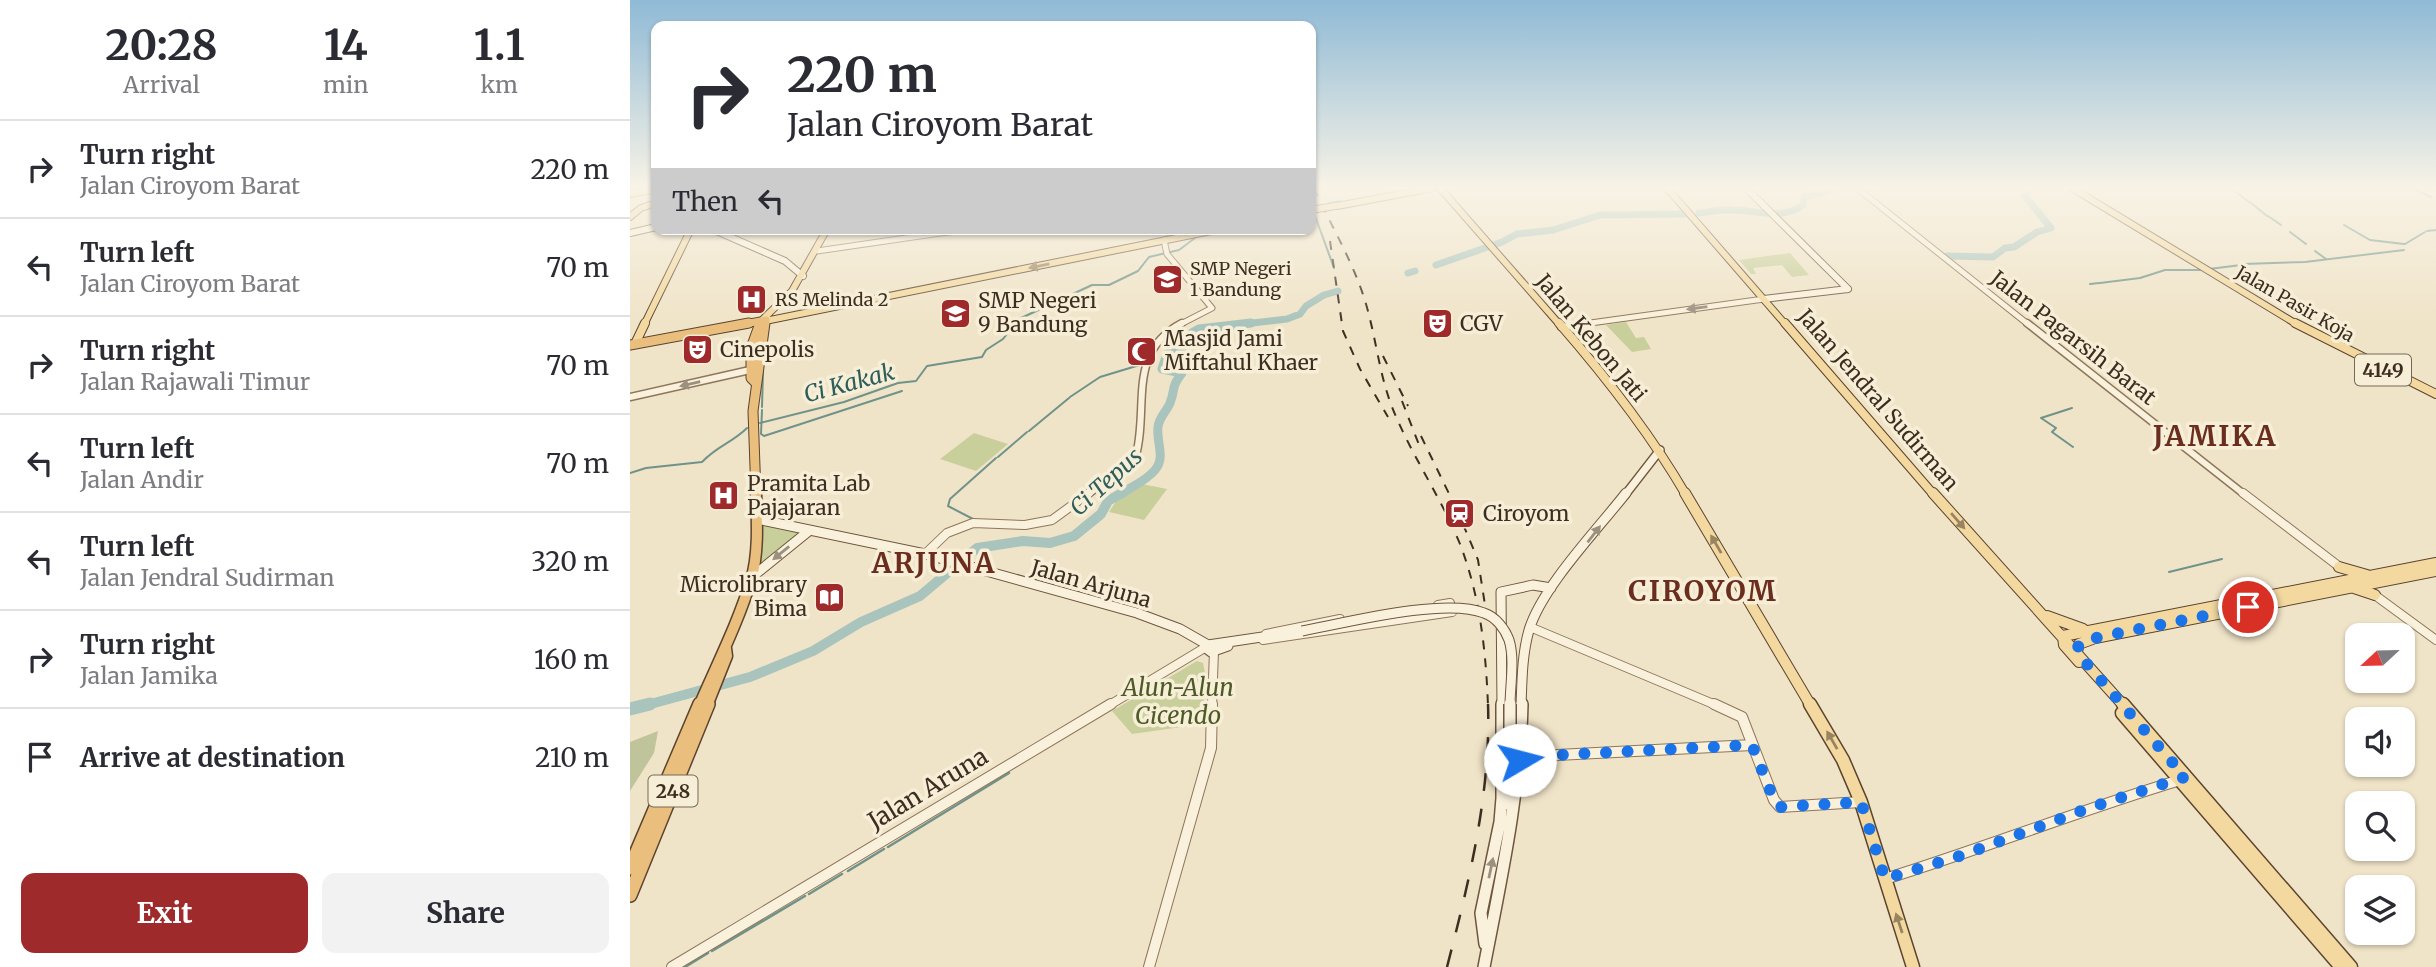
<!DOCTYPE html>
<html lang="en">
<head>
<meta charset="utf-8">
<style>
	body { margin:0; font-family:Merriweather,serif; background:#f2f2f3; color:#2b2b33; height:100vh; display:flex; flex-direction:column; font-size:26px; white-space:nowrap }
	* { box-sizing:border-box; margin:0 }
	p { font-size:23px; color:#7c7c81 }
	.icon { flex:none; width:38px; height:38px; fill:none; stroke:currentColor; stroke-width:2; stroke-linecap:round; stroke-linejoin:round }
	.map { position:relative; flex:1; overflow:hidden }
	.panel { display:flex; flex-direction:column; background:#fff; width:630px }
	.panel>* { flex:none }
	.banner { position:absolute; left:21px; top:21px; width:665px; height:214px; border-radius:14px; box-shadow:0 2px 5px #0004; background:#fff; color:#2b2b33; overflow:hidden }
	.needle { width:46px; rotate:248deg }
	.buttons { position:absolute; left:1715px; top:623px; display:grid; gap:14px }
	.buttons a { display:grid; place-items:center; width:70px; height:70px; border-radius:14px; background:#fff; box-shadow:0 2px 5px #0004; font-size:35px }
	.pin { position:absolute; display:grid; place-items:center; width:60px; height:60px; color:#fff; margin:-30px; border:4px solid #fff; border-radius:50%; box-shadow:0 2px 7px #0007 }
	.me { position:absolute; width:77px; margin:-38px; rotate:82deg; stroke-linejoin:round; filter:drop-shadow(0 0 5px #0008) }
	.turn { display:flex; align-items:center; gap:24px; height:147px; padding:0 21px; font-size:32px }
	.turn .icon { width:91px; height:91px; stroke-width:2.5 }
	.turn b { display:block; font-size:49px; line-height:60px }
	.then { display:flex; align-items:center; height:66px; padding:0 21px; background:#0003; gap:14px; font-size:26px }
	.eta { display:flex; justify-content:space-evenly; align-items:center; height:119px; text-align:center }
	.eta b { font-size:42px; font-weight:700; line-height:49px }
	.cta { display:flex; gap:14px; margin-top:auto; padding:14px 21px }
	.cta a { flex:1; height:80px; border-radius:14px; background:#9e2a2b; color:#fff; font-size:28px; font-weight:700; line-height:80px; text-align:center }
	.cta a+a { background:#f2f2f3; color:#2b2b33 }
	ul { padding:0; list-style:none }
	li { display:flex; align-items:center; gap:21px; height:98px; padding:0 21px; border-top:2px solid #e1e1e2 }
	li div { flex:1 }
	li b { display:block; font-size:26px }
	li em { font-style:normal }
	main { display:flex; flex:1; min-height:0 }
	.map>svg:first-child { display:block }
</style>
</head>
<body>
<main>
<section class="panel">
<div class="eta">
<div><b>20:28</b><p>Arrival</p></div>
<div><b>14</b><p>min</p></div>
<div><b>1.1</b><p>km</p></div>
</div>
<ul>
<li><svg class="icon" aria-label="right" viewBox="0 0 24 24"><path d="M7 20v-9h11M14 6l5 5-5 5"/></svg><div><b>Turn right</b><p>Jalan Ciroyom Barat</p></div><em>220 m</em></li>
<li><svg class="icon" aria-label="left" viewBox="0 0 24 24"><path d="M17 20v-9H6M10 6l-5 5 5 5"/></svg><div><b>Turn left</b><p>Jalan Ciroyom Barat</p></div><em>70 m</em></li>
<li><svg class="icon" aria-label="right" viewBox="0 0 24 24"><path d="M7 20v-9h11M14 6l5 5-5 5"/></svg><div><b>Turn right</b><p>Jalan Rajawali Timur</p></div><em>70 m</em></li>
<li><svg class="icon" aria-label="left" viewBox="0 0 24 24"><path d="M17 20v-9H6M10 6l-5 5 5 5"/></svg><div><b>Turn left</b><p>Jalan Andir</p></div><em>70 m</em></li>
<li><svg class="icon" aria-label="left" viewBox="0 0 24 24"><path d="M17 20v-9H6M10 6l-5 5 5 5"/></svg><div><b>Turn left</b><p>Jalan Jendral Sudirman</p></div><em>320 m</em></li>
<li><svg class="icon" aria-label="right" viewBox="0 0 24 24"><path d="M7 20v-9h11M14 6l5 5-5 5"/></svg><div><b>Turn right</b><p>Jalan Jamika</p></div><em>160 m</em></li>
<li><svg class="icon" aria-label="arrive" viewBox="0 0 24 24"><path d="M6 21V4h12l-3 4 3 4H6"/></svg><div><b>Arrive at destination</b></div><em>210 m</em></li>
</ul>
<div class="cta"><a>Exit</a><a>Share</a></div>
</section>
<div class="map">
<svg width="1806" height="967" viewBox="0 0 1806 967">
	<rect width="100%" height="100%" fill="#f0e4c8"/>
	<path fill="#c9cf9b" d="M1160,253L1179,275L1162,277L1152,265L1123,268L1126,274H1121L1109,260Z
		M996,322L1006,338L1014,337L1021,349L1002,352L976,325Z
		M344,433L378,444L346,471L310,459Z
		M512,484L537,489L514,520L479,512L491,494Z
		M130,524L176,532L127,572Z
		M567,661L573,663L575,673L573,724L502,734L482,711Z"/>
	<path fill="#bfc49a" d="M28,731L24,753L0,791V742Z"/>
	<g fill="none" stroke-linecap="round" stroke-linejoin="round">
		<path stroke="#6f938a" stroke-width="2" d="M1601,188L1619,202
			M1782,188L1801,197
			M1620,202L1637,216
			M699,203L710,201
			M684,213L704,268
			M1638,216L1651,225
			M1714,225L1740,240L1774,244
			M1797,231L1806,230
			M1660,232L1676,244
			M1775,244L1795,232
			M1685,251L1696,259
			M1613,264L1675,262L1774,250
			M1579,269L1611,265
			M1470,283L1510,278L1535,270H1572
			M1460,284L1469,283
			M440,397L470,377L513,364V367
			M132,407L133,371
			M1442,408L1411,418L1426,428L1422,432L1443,447
			M132,410L131,434L134,436L272,391
			M130,423L214,402L268,383L286,381L297,366L352,357L356,350L373,339L389,319L462,285H479L508,271L519,257L549,250L565,238
			M399,431L439,398
			M368,457L397,432
			M0,473L16,468L72,462C88,445 102,443 117,428
			M343,519L318,506L320,499L366,458
			M1539,572L1592,559"/>
		<path stroke="#6f938a" stroke-width="2.5" d="M258,847L379,773
			M218,871L254,849
			M179,894L212,874
			M82,951L175,896
			M55,967L78,953"/>
		<path stroke="#a9c4bc" stroke-width="7" d="M1232,189L1252,188
			M1069,213C1080,212 1091,209 1103,210C1128,210 1150,221 1173,205L1174,197L1208,188
			M1317,256L1363,257L1375,248L1384,247L1407,232L1421,228L1395,196L1401,188
			M806,265L872,242L887,234L923,230L970,215L1056,214
			M778,273L785,271
			M605,325L657,319L670,314L676,306L694,295L708,291"/>
		<path stroke="#a9c4bc" stroke-width="9" d="M489,495C501,487 516,481 525,470C536,457 526,442 528,427C529,417 537,411 540,403C546,388 540,389 552,373L532,369L537,354L561,343L562,333L569,329L621,323"/>
		<path stroke="#a9c4bc" stroke-width="10" d="M13,706L120,677L183,651L231,622L290,596L347,548L393,541L420,543L444,536L471,514L478,501L492,493"/>
		<path stroke="#a9c4bc" stroke-width="13" d="M0,709L20,704"/>
		<defs>
			<path id="tertiary-far3" d="M1227,188L1399,325
				M534,240L537,254L582,308L549,325
				M187,251L338,229
				M946,325L1134,299"/>
			<path id="tertiary-far2" d="M1397,323L1615,495
				M931,327L959,323
				M0,397L120,370
				M457,495L505,459C520,408 495,353 552,323"/>
			<path id="tertiary-far1" d="M1613,493L1711,568
				M295,554L317,533L343,523L395,525L422,520L459,493
				M1742,593L1806,640
				M900,627L1088,706
				M636,634L710,619
				M633,640L822,612L820,603L808,605
				M478,706L576,647
				M582,706L584,651"/>
			<path id="tertiary" d="M1084,704L1112,717L1144,800L1150,807L1231,802
				M890,760L927,755L1122,745
				M1255,879C1354,848 1451,810 1550,780
				M42,967L481,704
				M519,967L581,748L582,704"/>
			<path id="secondary-far3" d="M1116,188L1218,289
				M82,229L155,261L173,276
				M0,233L26,227
				M1134,299L1218,289"/>
			<path id="secondary-far2" d="M995,495L1030,450"/>
			<path id="secondary-far1" d="M127,519L295,554L507,613L550,629L578,645L652,634
				M122,577L180,530
				M648,635L672,631
				M578,645L577,649L581,652L598,646
				M872,706L871,592L903,585L921,588
				M891,706C892,680 892,655 899,630C912,587 968,529 996,493"/>
			<path id="secondary" d="M875,804L880,758
				M855,944L851,913L870,822L872,798V704
				M854,967C871,879 890,793 892,704"/>
			<path id="primary-far3" d="M810,188L930,325
				M1037,188L1156,325
				M1442,188L1668,325
				M0,194L26,189
				M707,206L803,188
				M0,217L11,208L26,203
				M131,321L162,291L197,229
				M130,322L591,229
				M14,325L61,229"/>
			<path id="primary-far2" d="M929,323C976,377 1020,433 1056,495
				M1155,323L1304,495
				M1665,323L1806,394
				M5,344L15,323"/>
			<path id="primary-far1" d="M1055,493L1181,706
				M1303,493L1494,706
				M1709,567L1737,575
				M1724,588L1745,595
				M1417,616L1453,629
				M1433,636L1806,563
				M1433,637L1434,645L1449,662
				M1447,651L1449,644L1465,638L1806,571"/>
			<path id="primary" d="M1180,704L1213,760L1231,802L1283,967
				M1493,704L1721,967
				M1492,713L1711,967"/>
			<path id="trunk-far3" d="M109,325L136,320L135,325
				M129,325L130,322"/>
			<path id="trunk-far2" d="M0,345L119,323
				M126,383L121,378V348L130,323
				M126,495L123,411L135,323"/>
			<path id="trunk-far1" d="M69,706C87,664 108,623 121,580C129,553 127,520 126,493
				M77,706L97,656L96,648"/>
			<path id="trunk" d="M0,868L70,704
				M0,895L78,704"/>
		</defs>
		<use href="#tertiary-far3" stroke="#8d765c" stroke-width="7"/>
		<use href="#tertiary-far2" stroke="#8d765c" stroke-width="9"/>
		<use href="#tertiary-far1" stroke="#8d765c" stroke-width="10"/>
		<use href="#tertiary" stroke="#8d765c" stroke-width="12"/>
		<use href="#secondary-far3" stroke="#6f573f" stroke-width="8"/>
		<use href="#secondary-far2" stroke="#6f573f" stroke-width="10"/>
		<use href="#secondary-far1" stroke="#6f573f" stroke-width="11"/>
		<use href="#secondary" stroke="#6f573f" stroke-width="14"/>
		<use href="#primary-far3" stroke="#5b4430" stroke-width="8"/>
		<use href="#primary-far2" stroke="#5b4430" stroke-width="10"/>
		<use href="#primary-far1" stroke="#5b4430" stroke-width="12"/>
		<use href="#primary" stroke="#5b4430" stroke-width="15"/>
		<use href="#trunk-far3" stroke="#5b4430" stroke-width="9"/>
		<use href="#trunk-far2" stroke="#5b4430" stroke-width="11"/>
		<use href="#trunk-far1" stroke="#5b4430" stroke-width="13"/>
		<use href="#trunk" stroke="#5b4430" stroke-width="16"/>
		<use href="#tertiary-far3" stroke="#faf1dc" stroke-width="5"/>
		<use href="#tertiary-far2" stroke="#faf1dc" stroke-width="6"/>
		<use href="#tertiary-far1" stroke="#faf1dc" stroke-width="8"/>
		<use href="#tertiary" stroke="#faf1dc" stroke-width="10"/>
		<use href="#secondary-far3" stroke="#faf1dc" stroke-width="6"/>
		<use href="#secondary-far2" stroke="#faf1dc" stroke-width="7"/>
		<use href="#secondary-far1" stroke="#faf1dc" stroke-width="9"/>
		<use href="#secondary" stroke="#faf1dc" stroke-width="11"/>
		<use href="#primary-far3" stroke="#f3d9a0" stroke-width="6"/>
		<use href="#primary-far2" stroke="#f3d9a0" stroke-width="8"/>
		<use href="#primary-far1" stroke="#f3d9a0" stroke-width="10"/>
		<use href="#primary" stroke="#f3d9a0" stroke-width="12"/>
		<use href="#trunk-far3" stroke="#eabe7c" stroke-width="7"/>
		<use href="#trunk-far2" stroke="#eabe7c" stroke-width="9"/>
		<use href="#trunk-far1" stroke="#eabe7c" stroke-width="10"/>
		<use href="#trunk" stroke="#eabe7c" stroke-width="13"/>
		<path stroke="#3d2e20" stroke-width="2" stroke-dasharray="9 9" stroke-linecap="butt" d="M684,188C701,226 724,263 736,304C746,338 749,373 762,407C781,455 811,497 830,544C850,596 856,651 858,706
			M700,241L713,331L730,369L758,417
			M753,356L778,406
			M772,401L791,450
			M791,436L825,506
			M833,524L848,560L855,605"/>
		<path stroke="#3d2e20" stroke-width="2.5" stroke-dasharray="18 18" stroke-linecap="butt" d="M817,967C839,882 861,793 858,704"/>
		<defs>
			<path id="secondary-bridge-far1" d="M672,631C715,623 815,597 854,613C866,617 875,629 879,640C885,659 880,686 880,706"/>
			<path id="secondary-bridge" d="M880,704V758"/>
			<path id="primary-bridge" d="M681,210L705,206"/>
		</defs>
		<use href="#secondary-bridge-far1" stroke="#6f573f" stroke-width="11" stroke-linecap="butt"/>
		<use href="#secondary-bridge" stroke="#6f573f" stroke-width="14" stroke-linecap="butt"/>
		<use href="#primary-bridge" stroke="#5b4430" stroke-width="8" stroke-linecap="butt"/>
		<use href="#secondary-bridge-far1" stroke="#faf1dc" stroke-width="9"/>
		<use href="#secondary-bridge" stroke="#faf1dc" stroke-width="11"/>
		<use href="#primary-bridge" stroke="#f3d9a0" stroke-width="6"/>
	</g>
	<defs><path id="oneway-solid" d="M-6-.8H1V-3.2L6.5 0L1 3.2V.8H-6Z" transform="scale(1.75)"/></defs>
	<g fill="#988460">
		<use href="#oneway-solid" transform="translate(409 266) rotate(169)"/>
		<use href="#oneway-solid" transform="translate(1328 521) rotate(49)"/>
		<use href="#oneway-solid" transform="translate(1086 544) rotate(-120)"/>
		<use href="#oneway-solid" transform="translate(1202 740) rotate(-120)"/>
		<use href="#oneway-solid" transform="translate(1269 923) rotate(-108)"/>
	</g>
	<g fill="#9c907e">
		<use href="#oneway-solid" transform="translate(1067 308) rotate(172)"/>
		<use href="#oneway-solid" transform="translate(60 384) rotate(167)"/>
		<use href="#oneway-solid" transform="translate(964 534) rotate(-52)"/>
		<use href="#oneway-solid" transform="translate(151 553) rotate(141)"/>
		<use href="#oneway-solid" transform="translate(861 868) rotate(-78)"/>
	</g>
	<linearGradient id="sky" x2="0" y2="1"><stop stop-color="#8fbad6"/><stop offset="0.58" stop-color="#f8f3e6"/><stop offset="1" stop-color="#f8f3e6" stop-opacity="0"/></linearGradient>
	<rect width="1806" height="323" fill="url(#sky)"/>
	<g fill="none" stroke-linecap="round" stroke-linejoin="round">
		<path stroke="#1a73e8" stroke-width="12" stroke-dasharray="0 21.6" d="M890,760L927,755L1122,745L1144,800L1150,807L1231,802L1255,879L1333,855L1462,807L1555,777L1451,657L1447,651L1449,644L1465,638L1618,607"/>
	</g>
	<defs>
		<symbol id="school-square" viewBox="-11 -11 22 22"><rect x="-9" y="-9" width="18" height="18" rx="4" fill="#9e2a2b" stroke="#f7eed8"/><path d="M0-5L7-2L0 1L-7-2ZM-4 1L0 2.5L4 1V4Q0 6-4 4Z" fill="#fff"/></symbol>
		<symbol id="hospital-square" viewBox="-11 -11 22 22"><rect x="-9" y="-9" width="18" height="18" rx="4" fill="#9e2a2b" stroke="#f7eed8"/><path d="M-5-5h3v3.5h4V-5h3V5h-3V1.5h-4V5h-3Z" fill="#fff"/></symbol>
		<symbol id="theatre-square" viewBox="-11 -11 22 22"><rect x="-9" y="-9" width="18" height="18" rx="4" fill="#9e2a2b" stroke="#f7eed8"/><path d="M-5-5.5Q0-4 5-5.5V0Q5 5 0 6Q-5 5-5 0ZM-3.3-2.5H-1v1.5H-3.3ZM1-2.5H3.3v1.5H1ZM-2.8 1Q0 5.5 2.8 1Z" fill="#fff"/></symbol>
		<symbol id="mosque-square" viewBox="-11 -11 22 22"><rect x="-9" y="-9" width="18" height="18" rx="4" fill="#9e2a2b" stroke="#f7eed8"/><path d="M3.5-4.9A6 6 0 1 0 3.5 4.9A5 5 0 1 1 3.5-4.9Z" fill="#fff"/></symbol>
		<symbol id="station-square" viewBox="-11 -11 22 22"><rect x="-9" y="-9" width="18" height="18" rx="4" fill="#9e2a2b" stroke="#f7eed8"/><path d="M-3-6H3Q5-6 5-4V2Q5 4 3 4L4.5 6H3L1.5 4h-3L-3 6H-4.5L-3 4Q-5 4-5 2V-4Q-5-6-3-6ZM-3.5-4v3h7v-3ZM-3.5 1v1.5H-2V1ZM2 1v1.5H3.5V1Z" fill="#fff"/></symbol>
		<symbol id="library-square" viewBox="-11 -11 22 22"><rect x="-9" y="-9" width="18" height="18" rx="4" fill="#9e2a2b" stroke="#f7eed8"/><path d="M-6-4Q-3-5.5-.7-3.5V5Q-3 3-6 4ZM6-4Q3-5.5 .7-3.5V5Q3 3 6 4Z" fill="#fff"/></symbol>
	</defs>
	<g fill-rule="evenodd">
		<use href="#school-square" x="520" y="262" width="35" height="35"/>
		<use href="#hospital-square" x="104" y="282" width="35" height="35"/>
		<use href="#school-square" x="308" y="296" width="35" height="35"/>
		<use href="#theatre-square" x="790" y="306" width="35" height="35"/>
		<use href="#theatre-square" x="50" y="332" width="35" height="35"/>
		<use href="#mosque-square" x="494" y="334" width="35" height="35"/>
		<use href="#hospital-square" x="76" y="478" width="35" height="35"/>
		<use href="#station-square" x="812" y="496" width="35" height="35"/>
		<use href="#library-square" x="182" y="580" width="35" height="35"/>
	</g>
	<g text-anchor="middle" stroke-width="7" stroke-linejoin="round" paint-order="stroke">
		<g font-size="18" fill="#3d2e20" stroke="#f7eed8" text-anchor="start">
			<text x="560" y="275">SMP Negeri<tspan x="560" dy="21">1 Bandung</tspan></text>
			<text x="145" y="306">RS Melinda 2</text>
		</g>
		<g font-size="18" fill="#3d2e20" stroke="#f7eed8">
			<text transform="translate(1665 304) rotate(30)" y="6">Jalan Pasir Koja</text>
		</g>
		<g fill="#f7eed8" stroke="#756857" stroke-width="2">
			<rect x="1725" y="354.5" width="56" height="31" rx="5"/>
			<rect x="18.5" y="775.5" width="49" height="31" rx="5"/>
		</g>
		<g font-size="19" font-weight="bold" fill="#3d2e20">
			<text x="1753" y="377">4149</text>
			<text x="43" y="798">248</text>
		</g>
		<g font-size="21" fill="#3d2e20" stroke="#f7eed8" text-anchor="start">
			<text x="348" y="308">SMP Negeri<tspan x="348" dy="24">9 Bandung</tspan></text>
			<text x="830" y="331">CGV</text>
			<text x="534" y="346">Masjid Jami<tspan x="534" dy="24">Miftahul Khaer</tspan></text>
			<text x="90" y="357">Cinepolis</text>
			<text x="117" y="491">Pramita Lab<tspan x="117" dy="24">Pajajaran</tspan></text>
			<text x="853" y="521">Ciroyom</text>
			<text x="177" y="592" text-anchor="end">Microlibrary<tspan x="177" dy="24">Bima</tspan></text>
		</g>
		<g font-size="21" fill="#3d2e20" stroke="#f7eed8">
			<text transform="translate(961 338) rotate(50)" y="7">Jalan Kebon Jati</text>
			<text transform="translate(1443 338) rotate(38)" y="7">Jalan Pagarsih Barat</text>
			<text transform="translate(1248 400) rotate(49)" y="7">Jalan Jendral Sudirman</text>
			<text transform="translate(461 584) rotate(16)" y="7">Jalan Arjuna</text>
		</g>
		<g font-size="23" font-style="italic" fill="#2f5d5a" stroke="#f7eed8">
			<text transform="translate(219 383) rotate(-15)" y="8">Ci Kakak</text>
			<text transform="translate(476 482) rotate(-42)" y="8">Ci Tepus</text>
		</g>
		<g font-size="24" font-style="italic" fill="#4d5a26" stroke="#f7eed8">
			<text x="548" y="696">Alun-Alun<tspan x="548" dy="28">Cicendo</tspan></text>
		</g>
		<g font-size="24" fill="#3d2e20" stroke="#f7eed8">
			<text transform="translate(298 789) rotate(-31)" y="8">Jalan Aruna</text>
		</g>
		<g font-size="28" font-weight="bold" letter-spacing="2" fill="#6b2e1e" stroke="#f7eed8">
			<text x="1585" y="446">JAMIKA</text>
			<text x="304" y="573">ARJUNA</text>
			<text x="1073" y="601">CIROYOM</text>
		</g>
	</g>
</svg>
<div class="buttons">
<a><svg class="needle" viewBox="-14 -14 28 28"><path d="M0-13l5 13h-10z" fill="#e53935"/><path d="M0 13l5-13h-10z" fill="#7c7c81"/></svg></a>
<a><svg class="icon" aria-label="sound" viewBox="0 0 24 24"><path d="M4 9h4l5-4v14l-5-4H4zM17 9q2 3 0 6"/></svg></a>
<a><svg class="icon" aria-label="search" viewBox="0 0 24 24"><circle cx="10" cy="10" r="6"/><path d="M15 15l6 6"/></svg></a>
<a><svg class="icon" aria-label="layers" viewBox="0 0 24 24"><path d="M12 4l9 5-9 5-9-5zM3 14l9 5 9-5"/></svg></a>
</div>
<div class="pin" style="left:1618px;top:607px;background:#d93025"><svg class="icon" aria-label="arrive" viewBox="0 0 24 24"><path d="M6 21V4h12l-3 4 3 4H6"/></svg></div>
<svg class="me" style="left:890px;top:760px" viewBox="-20 -20 40 40"><circle r="19" fill="#fff"/><path d="M0-13L10 11 0 6-10 11z" fill="#1a73e8"/></svg>
<div class="banner">
<div class="turn"><svg class="icon" aria-label="right" viewBox="0 0 24 24"><path d="M7 20v-9h11M14 6l5 5-5 5"/></svg><div><b>220 m</b>Jalan Ciroyom Barat</div></div>
<div class="then">Then<svg class="icon" aria-label="left" viewBox="0 0 24 24"><path d="M17 20v-9H6M10 6l-5 5 5 5"/></svg></div>
</div>
</div>
</main>
</body>
</html>
